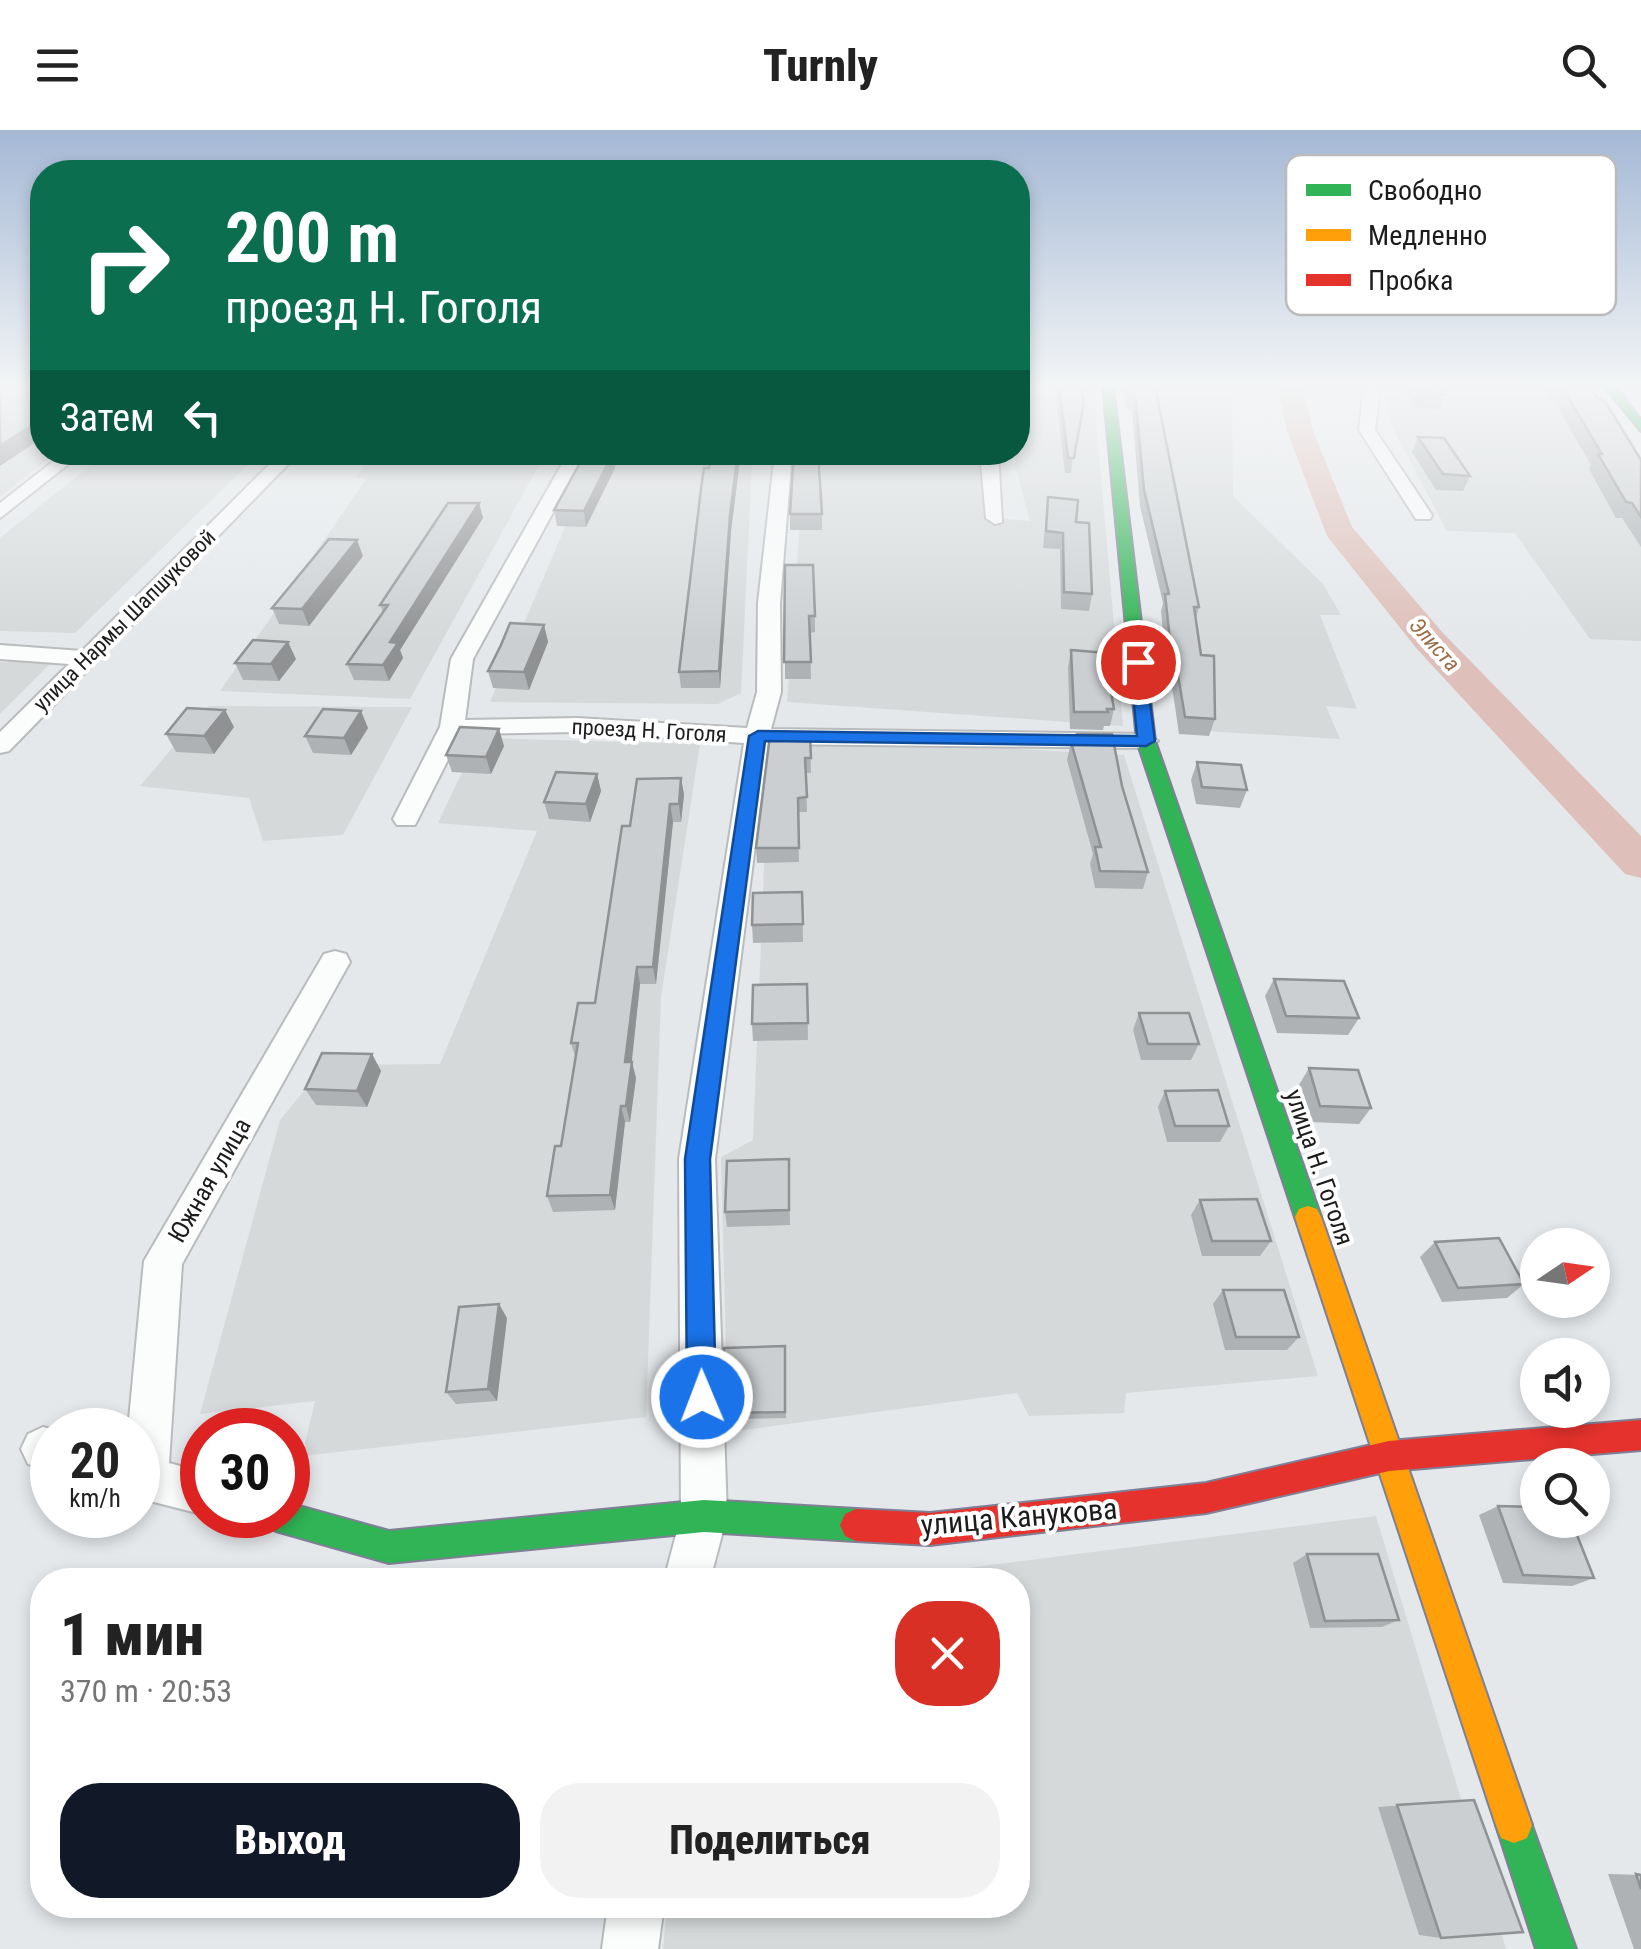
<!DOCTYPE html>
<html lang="ru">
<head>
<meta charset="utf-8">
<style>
	body { margin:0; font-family:"Roboto Condensed",sans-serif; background:#f2f2f2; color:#222; height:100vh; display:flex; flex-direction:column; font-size:38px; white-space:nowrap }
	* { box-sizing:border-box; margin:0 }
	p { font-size:32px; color:#767676 }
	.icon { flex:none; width:55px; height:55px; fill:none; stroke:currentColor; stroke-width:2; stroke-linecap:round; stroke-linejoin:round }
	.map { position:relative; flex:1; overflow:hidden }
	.panel { position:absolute; left:30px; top:1438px; width:1000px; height:350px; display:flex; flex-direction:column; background:#fff; border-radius:40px; box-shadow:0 5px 15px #0003 }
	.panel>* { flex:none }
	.banner { position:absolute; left:30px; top:30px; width:1000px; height:305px; border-radius:40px; box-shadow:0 5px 15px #0003; background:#0b6e4f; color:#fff; overflow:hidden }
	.needle { width:65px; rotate:77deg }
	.controls { position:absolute; left:1520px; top:1098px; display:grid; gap:20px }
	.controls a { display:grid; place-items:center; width:90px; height:90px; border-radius:50%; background:#fff; box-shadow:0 5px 15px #0003; font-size:50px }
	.speed { position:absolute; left:30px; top:1278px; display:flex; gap:20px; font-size:50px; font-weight:700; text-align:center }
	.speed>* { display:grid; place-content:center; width:130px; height:130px; border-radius:50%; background:#fff; box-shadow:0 5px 15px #0003; line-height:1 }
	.speed small { font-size:25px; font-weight:400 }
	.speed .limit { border:15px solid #d22; background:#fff; color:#111 }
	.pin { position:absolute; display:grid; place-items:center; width:85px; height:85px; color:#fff; margin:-42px; border:5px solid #fff; border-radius:50%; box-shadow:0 2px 10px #0007 }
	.me { position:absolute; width:110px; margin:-55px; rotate:359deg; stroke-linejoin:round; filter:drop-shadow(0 0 8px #0008) }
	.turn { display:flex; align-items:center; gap:35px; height:210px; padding:0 30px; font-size:45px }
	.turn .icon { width:130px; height:130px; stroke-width:2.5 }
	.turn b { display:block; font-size:70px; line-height:85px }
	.then { display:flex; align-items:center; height:95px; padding:0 30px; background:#0003; gap:20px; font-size:38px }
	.round { display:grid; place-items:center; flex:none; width:105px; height:105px; border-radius:40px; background:#f2f2f2 }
	.overview { display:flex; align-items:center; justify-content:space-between; height:170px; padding:0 30px }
	h1 { font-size:60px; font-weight:800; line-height:75px }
	.action { display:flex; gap:20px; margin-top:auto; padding:20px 30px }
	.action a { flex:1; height:115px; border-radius:40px; background:#111827; color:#fff; font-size:40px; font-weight:800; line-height:115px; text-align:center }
	.action a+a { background:#f2f2f2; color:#222 }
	header { display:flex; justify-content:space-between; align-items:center; height:130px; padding:0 30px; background:#fff; font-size:45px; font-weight:800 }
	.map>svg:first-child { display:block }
</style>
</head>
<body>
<header><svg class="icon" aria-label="menu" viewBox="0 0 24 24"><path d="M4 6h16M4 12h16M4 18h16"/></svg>Turnly<svg class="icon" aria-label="search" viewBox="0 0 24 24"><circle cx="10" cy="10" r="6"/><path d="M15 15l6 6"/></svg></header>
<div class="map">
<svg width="1641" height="1819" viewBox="0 0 1641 1819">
	<rect width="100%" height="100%" fill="#e5e8eb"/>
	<path fill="#d6d9da" d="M42,256V322L56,323L0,367V259Z
		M1018,256H1093L1123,596L787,572L805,323H980L984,387L1030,391L1015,335Z
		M1129,256H1239L1232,271L1233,366L1323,454L1341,485H1320L1357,579L1326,576L1340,609L1188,600Z
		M1396,256H1591L1641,328V511L1590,509L1515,403L1447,401L1390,293L1383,259L1397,260Z
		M540,322L544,326L410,569L220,561L366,349L355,348L375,323Z
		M106,323H260L75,503L0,501V408Z
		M594,330L752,335L741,563L718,574L490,572Z
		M0,532H52L0,584Z
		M208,576L412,577L343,705L263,711L249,668L140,656Z
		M478,608L700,614L661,867L646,1287L302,1326L315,1271L200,1284L280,990L325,935L440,934L537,701L438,693Z
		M769,614H932L1124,625L1318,1246L1126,1263L1124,1283L1029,1286L1017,1263L728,1302L721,1027L753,1010Z
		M1376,1386L1506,1819H663L667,1775H1018V1450H872Z"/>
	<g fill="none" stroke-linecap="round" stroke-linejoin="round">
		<path fill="#debfb9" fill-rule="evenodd" d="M1277,256H1302L1313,301L1352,397L1443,503L1641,706V748L1625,744L1417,519L1327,406L1287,301Z"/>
		<defs>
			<path id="street" d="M1364,256H1380L1375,300L1432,385L1430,389H1416L1359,300Z
				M65,322H84L0,388V373Z
				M282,322H300L9,621L0,623V602L69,534L0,529V515L82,521Z
				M552,322H570L580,333L473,529L465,590L577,588L747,598L757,562L758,473L775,322H792L780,473L781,562L771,599L1146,604L1158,611L1146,618L768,614L715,1029L727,1386L710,1450H664L681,1386L679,1029L744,613L577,602L461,604L415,695H397L393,689L440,597L451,529L562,334Z
				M980,322H998L1002,392L995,394L986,388Z
				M335,821L346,824L350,832L182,1134L169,1333L202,1342L205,1385L138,1368V1300H128L144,1131L324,824Z
				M43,1297L54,1300L52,1343L28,1334L21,1319L28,1304Z
				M608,1775H664L658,1819H602Z"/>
			<path id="fast" d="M1103,256H1113L1155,611L1321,1087L1317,1095L1308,1098L1299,1095L1295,1087L1137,611Z
				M1604,256H1615L1641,290V301Z
				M704,1370L856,1379L867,1384L872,1395L867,1406L856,1411L704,1402L389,1433L276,1401L265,1396L260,1385H288V1373L389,1401Z
				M1514,1677L1527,1682L1576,1819H1536L1496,1695L1501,1682Z"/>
			<path id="slow" d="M1308,1076L1317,1079L1321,1087L1532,1695L1527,1708L1514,1713L1501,1708L1496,1695L1295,1087L1299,1079Z"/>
			<path id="jam" d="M1641,1290V1320L1389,1341L1206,1383L930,1415L856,1411L845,1406L840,1395L845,1384L856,1379L930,1383L1206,1353L1389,1311Z"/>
		</defs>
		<use href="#street" stroke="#babbbc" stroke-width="4"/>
		<use href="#fast" stroke="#7f7f95" stroke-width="4"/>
		<use href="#slow" stroke="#7f7f95" stroke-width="4"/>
		<use href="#jam" stroke="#7f7f95" stroke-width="4"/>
		<use href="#street" fill="#fbfcfc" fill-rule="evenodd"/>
		<use href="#fast" fill="#30b455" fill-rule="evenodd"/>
		<use href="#slow" fill="#ff9f0a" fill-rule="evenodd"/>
		<use href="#jam" fill="#e5322d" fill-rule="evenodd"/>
	</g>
	<path fill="#afb2b5" d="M1055,256H1081L1071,343H1065Z
		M1122,256H1155L1199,477L1196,489L1201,525L1215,589L1209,606L1179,604L1172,556L1168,555L1161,481L1163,473L1140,376L1132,279H1126Z
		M1404,256H1442L1446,264L1440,279L1414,277Z
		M1540,256H1590L1641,330V417L1622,388H1616L1589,339L1591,335L1554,271L1547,270Z
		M1418,307L1470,346L1463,361L1436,360L1412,322Z
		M711,322H741L731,401L720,558H681L679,542Z
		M615,338L586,397L557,396L554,380Z
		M1048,367L1076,392L1092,464L1089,481L1061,479L1060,419L1043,418Z
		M479,373L483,388L400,520L403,528L389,551L354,550L347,534L383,482L380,475Z
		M790,384H822V400H790Z
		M363,426L309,496L279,494L272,478Z
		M785,435L815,486V502L810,503L811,549H785Z
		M544,495L548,512L529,560L493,558L488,541Z
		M1071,520L1107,556L1114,579L1110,596H1104L1103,600L1070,599L1068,537Z
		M296,529L279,551L243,550L235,533Z
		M234,597L214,624L176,622L166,604Z
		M368,598L351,625L313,623L305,606Z
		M810,604L811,643H806L807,682H798L799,732L757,733L756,718Z
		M1077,604L1122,656L1148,742L1143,759L1095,758L1090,734L1093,724L1067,630L1071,612L1075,613Z
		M504,616L491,644L452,642L446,625Z
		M1197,632L1247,660L1240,678L1196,674L1191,650Z
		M597,644L601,661L590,692L549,689L544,672Z
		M681,648L684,665L681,692H673L656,854H640L631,932L636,948L630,992H625L615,1080L553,1082L547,1066L561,1016L575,926L571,913L595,873L630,696Z
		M802,762L803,812L753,813L752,795Z
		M1274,849L1359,888L1348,905L1277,903L1265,866Z
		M807,854L808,910L753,911L752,894Z
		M1139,883L1199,914L1191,930H1141L1133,900Z
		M372,924L381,941L367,977L316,975L305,959Z
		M1309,938L1371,978L1359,994L1310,992L1299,955Z
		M1165,961L1229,996L1220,1012H1167L1158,977Z
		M789,1029L790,1095L727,1097L725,1082Z
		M1200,1070L1271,1111L1260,1126H1202L1191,1085Z
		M1435,1112L1524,1154L1507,1168L1442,1172L1420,1127Z
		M1223,1160L1299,1207L1287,1220H1225L1213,1174Z
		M507,1188L497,1271L456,1274L446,1262Z
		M785,1216L786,1288L728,1289L726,1283Z
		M1498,1376L1594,1448L1572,1456L1503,1453L1479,1385Z
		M1307,1424L1399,1490L1382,1497L1310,1498L1293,1433Z
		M1474,1670L1441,1808L1419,1805L1378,1677Z
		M1608,1744L1641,1745V1819H1634Z"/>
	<path fill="#8f9193" d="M42,289V308L0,336V316Z
		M738,322H741L731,401L720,558L719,541L730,385Z
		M613,323L615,338L586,397L584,381Z
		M479,373L483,388L400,520L403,528L389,551L383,535L390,512Z
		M357,410L363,426L309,496L302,479Z
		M544,495L548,512L529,560L524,542Z
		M288,512L296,529L279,551L271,534Z
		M225,580L234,597L214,624L204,606Z
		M361,581L368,598L351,625L344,608Z
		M499,599L504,616L491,644L486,627Z
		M597,644L601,661L590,692L586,674Z
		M681,648L684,665L681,692L679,674Z
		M670,674L673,692L656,854L653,837Z
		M637,837L640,854L630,949L625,932Z
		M372,924L381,941L367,977L357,961Z
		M632,932L636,948L630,992L626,976Z
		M621,976L625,992L615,1080L610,1065Z
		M499,1174L507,1188L497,1271L488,1259Z"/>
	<path fill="#cccfd2" stroke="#8f9193" stroke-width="2.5" d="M0,256H42V289L0,316Z
		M1059,256H1081L1084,272L1074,328H1068Z
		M1127,256H1155L1199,477H1194L1201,525L1214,526L1215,589L1185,587L1177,539L1173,538L1165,464H1169L1144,360L1135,264H1129Z
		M1417,256H1442L1446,264L1420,262Z
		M1559,256H1590L1596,266L1606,273L1641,330V387L1632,373L1626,372L1598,324H1602L1562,257Z
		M1418,307L1444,308L1470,346L1443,344Z
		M586,322L613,323L584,381L554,380Z
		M711,322H738L730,385L719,541L679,542L702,351L704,338H709Z
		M794,322H818L822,384H790Z
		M1048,367L1078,370L1076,392L1089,393L1092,464L1064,462L1063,403L1046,401Z
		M448,373H479L390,512L398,513L383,535L347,534L388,475H380Z
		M329,409L357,410L302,479L272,478Z
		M785,435H813L815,486H809L811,532H784Z
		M510,493L544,495L524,542L488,541L501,515Z
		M253,510L288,512L271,534L235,533Z
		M1071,520L1106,523L1107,556H1110L1114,579H1107L1108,582H1074Z
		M187,578L225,580L204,606L166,604Z
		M323,579L361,581L344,608L305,606Z
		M460,597L499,599L486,627L446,625Z
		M810,604L811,628H805L807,667L798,668L799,718H756L770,605Z
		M1077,604H1112L1122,656L1148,742L1100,741L1095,717H1101L1071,612L1078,613Z
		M1197,632L1241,635L1247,660L1202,657Z
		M556,642L597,644L586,674L544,672Z
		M681,648L679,674H670L653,837H637L625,932H632L626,976H621L610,1065L547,1066L555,1016H561L578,913H571L578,873H595L622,696H630L637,649Z
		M802,762L803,794L752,795L753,763Z
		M1274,849L1344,851L1359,888L1286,886Z
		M807,854L808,893L752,894L753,855Z
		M1139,883H1189L1199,914H1148Z
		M322,923L372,924L357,961L305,959Z
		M1309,938L1358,940L1371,978L1320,976Z
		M1218,960L1229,996H1175L1165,961Z
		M789,1029V1080L725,1082L727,1031Z
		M1257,1069L1271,1111H1212L1200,1070Z
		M1499,1108L1524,1154L1458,1158L1435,1112Z
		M1223,1160H1284L1299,1207H1236Z
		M499,1174L488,1259L446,1262L459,1177Z
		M785,1216V1282L726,1283L724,1218Z
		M1498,1376L1538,1377V1390H1571L1594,1448L1523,1445Z
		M1307,1424H1378L1399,1490L1325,1491Z
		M1474,1670L1523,1802L1441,1808L1397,1675Z
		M1636,1744L1641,1745V1759Z"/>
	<linearGradient id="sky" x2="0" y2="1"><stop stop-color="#a4b8d5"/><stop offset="0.5" stop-color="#f3f5f6"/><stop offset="1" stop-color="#f3f5f6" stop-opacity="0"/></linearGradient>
	<rect width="1641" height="511" fill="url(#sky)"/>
	<path fill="#1a73e8" stroke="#114b97" stroke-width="2.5" d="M1138,528L1145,532L1155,611L1146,616L765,611L710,1029L716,1267L712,1278L702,1282L691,1278L687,1267L685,1029L749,606L758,601L1137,606L1130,532Z"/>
	<g text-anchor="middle" stroke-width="8" stroke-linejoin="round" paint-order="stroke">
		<g font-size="22" fill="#1c1c1c" stroke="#fff">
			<text transform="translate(124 490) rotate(-45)" y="8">улица Нармы Шапшуковой</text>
			<text transform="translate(649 600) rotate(3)" y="8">проезд Н. Гоголя</text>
		</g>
		<g font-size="22" font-style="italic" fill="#9b6c45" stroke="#fff">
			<text transform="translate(1435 514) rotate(48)" y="8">Элиста</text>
		</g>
		<g font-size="25" fill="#1c1c1c" stroke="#fff">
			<text transform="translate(1320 1037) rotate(71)" y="9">улица Н. Гоголя</text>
			<text transform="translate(209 1050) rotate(-60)" y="9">Южная улица</text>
		</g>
		<g font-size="30" fill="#1c1c1c" stroke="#fff">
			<text transform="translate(1019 1387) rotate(-5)" y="10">улица Канукова</text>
		</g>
	</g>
	<rect x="1286" y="25" width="330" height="160" rx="15" fill="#fff" stroke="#bbb" stroke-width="2.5"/>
	<rect x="1306" y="54" width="45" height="12" fill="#30b455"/>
	<rect x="1306" y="99" width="45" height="12" fill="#ff9f0a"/>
	<rect x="1306" y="144" width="45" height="12" fill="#e5322d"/>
	<g font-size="28" fill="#1c1c1c">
		<text x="1368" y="70">Свободно</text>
		<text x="1368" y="115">Медленно</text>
		<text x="1368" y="160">Пробка</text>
	</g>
</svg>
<div class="controls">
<a><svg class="needle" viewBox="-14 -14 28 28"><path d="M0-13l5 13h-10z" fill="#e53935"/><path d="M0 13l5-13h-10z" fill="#767676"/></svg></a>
<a><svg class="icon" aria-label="sound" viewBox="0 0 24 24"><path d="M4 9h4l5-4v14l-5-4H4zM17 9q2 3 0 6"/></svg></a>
<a><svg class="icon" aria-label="search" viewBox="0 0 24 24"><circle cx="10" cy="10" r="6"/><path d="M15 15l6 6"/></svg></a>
</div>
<div class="speed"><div>20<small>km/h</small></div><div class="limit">30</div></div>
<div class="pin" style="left:1138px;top:532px;background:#d93025"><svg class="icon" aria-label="arrive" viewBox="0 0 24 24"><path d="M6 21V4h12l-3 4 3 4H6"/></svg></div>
<svg class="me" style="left:702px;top:1267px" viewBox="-20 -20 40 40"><circle r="17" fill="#1a73e8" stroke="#fff" stroke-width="3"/><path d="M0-11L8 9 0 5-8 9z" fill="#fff"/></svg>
<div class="banner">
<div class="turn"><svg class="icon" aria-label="right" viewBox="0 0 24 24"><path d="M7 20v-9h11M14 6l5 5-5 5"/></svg><div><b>200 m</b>проезд Н. Гоголя</div></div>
<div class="then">Затем<svg class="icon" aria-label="left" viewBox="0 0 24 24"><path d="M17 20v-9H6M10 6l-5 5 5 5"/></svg></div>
</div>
<section class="panel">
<div class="overview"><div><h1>1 мин</h1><p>370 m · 20:53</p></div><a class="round" style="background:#d93025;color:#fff"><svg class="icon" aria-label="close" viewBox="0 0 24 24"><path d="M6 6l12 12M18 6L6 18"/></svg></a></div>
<div class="action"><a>Выход</a><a>Поделиться</a></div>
</section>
</div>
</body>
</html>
